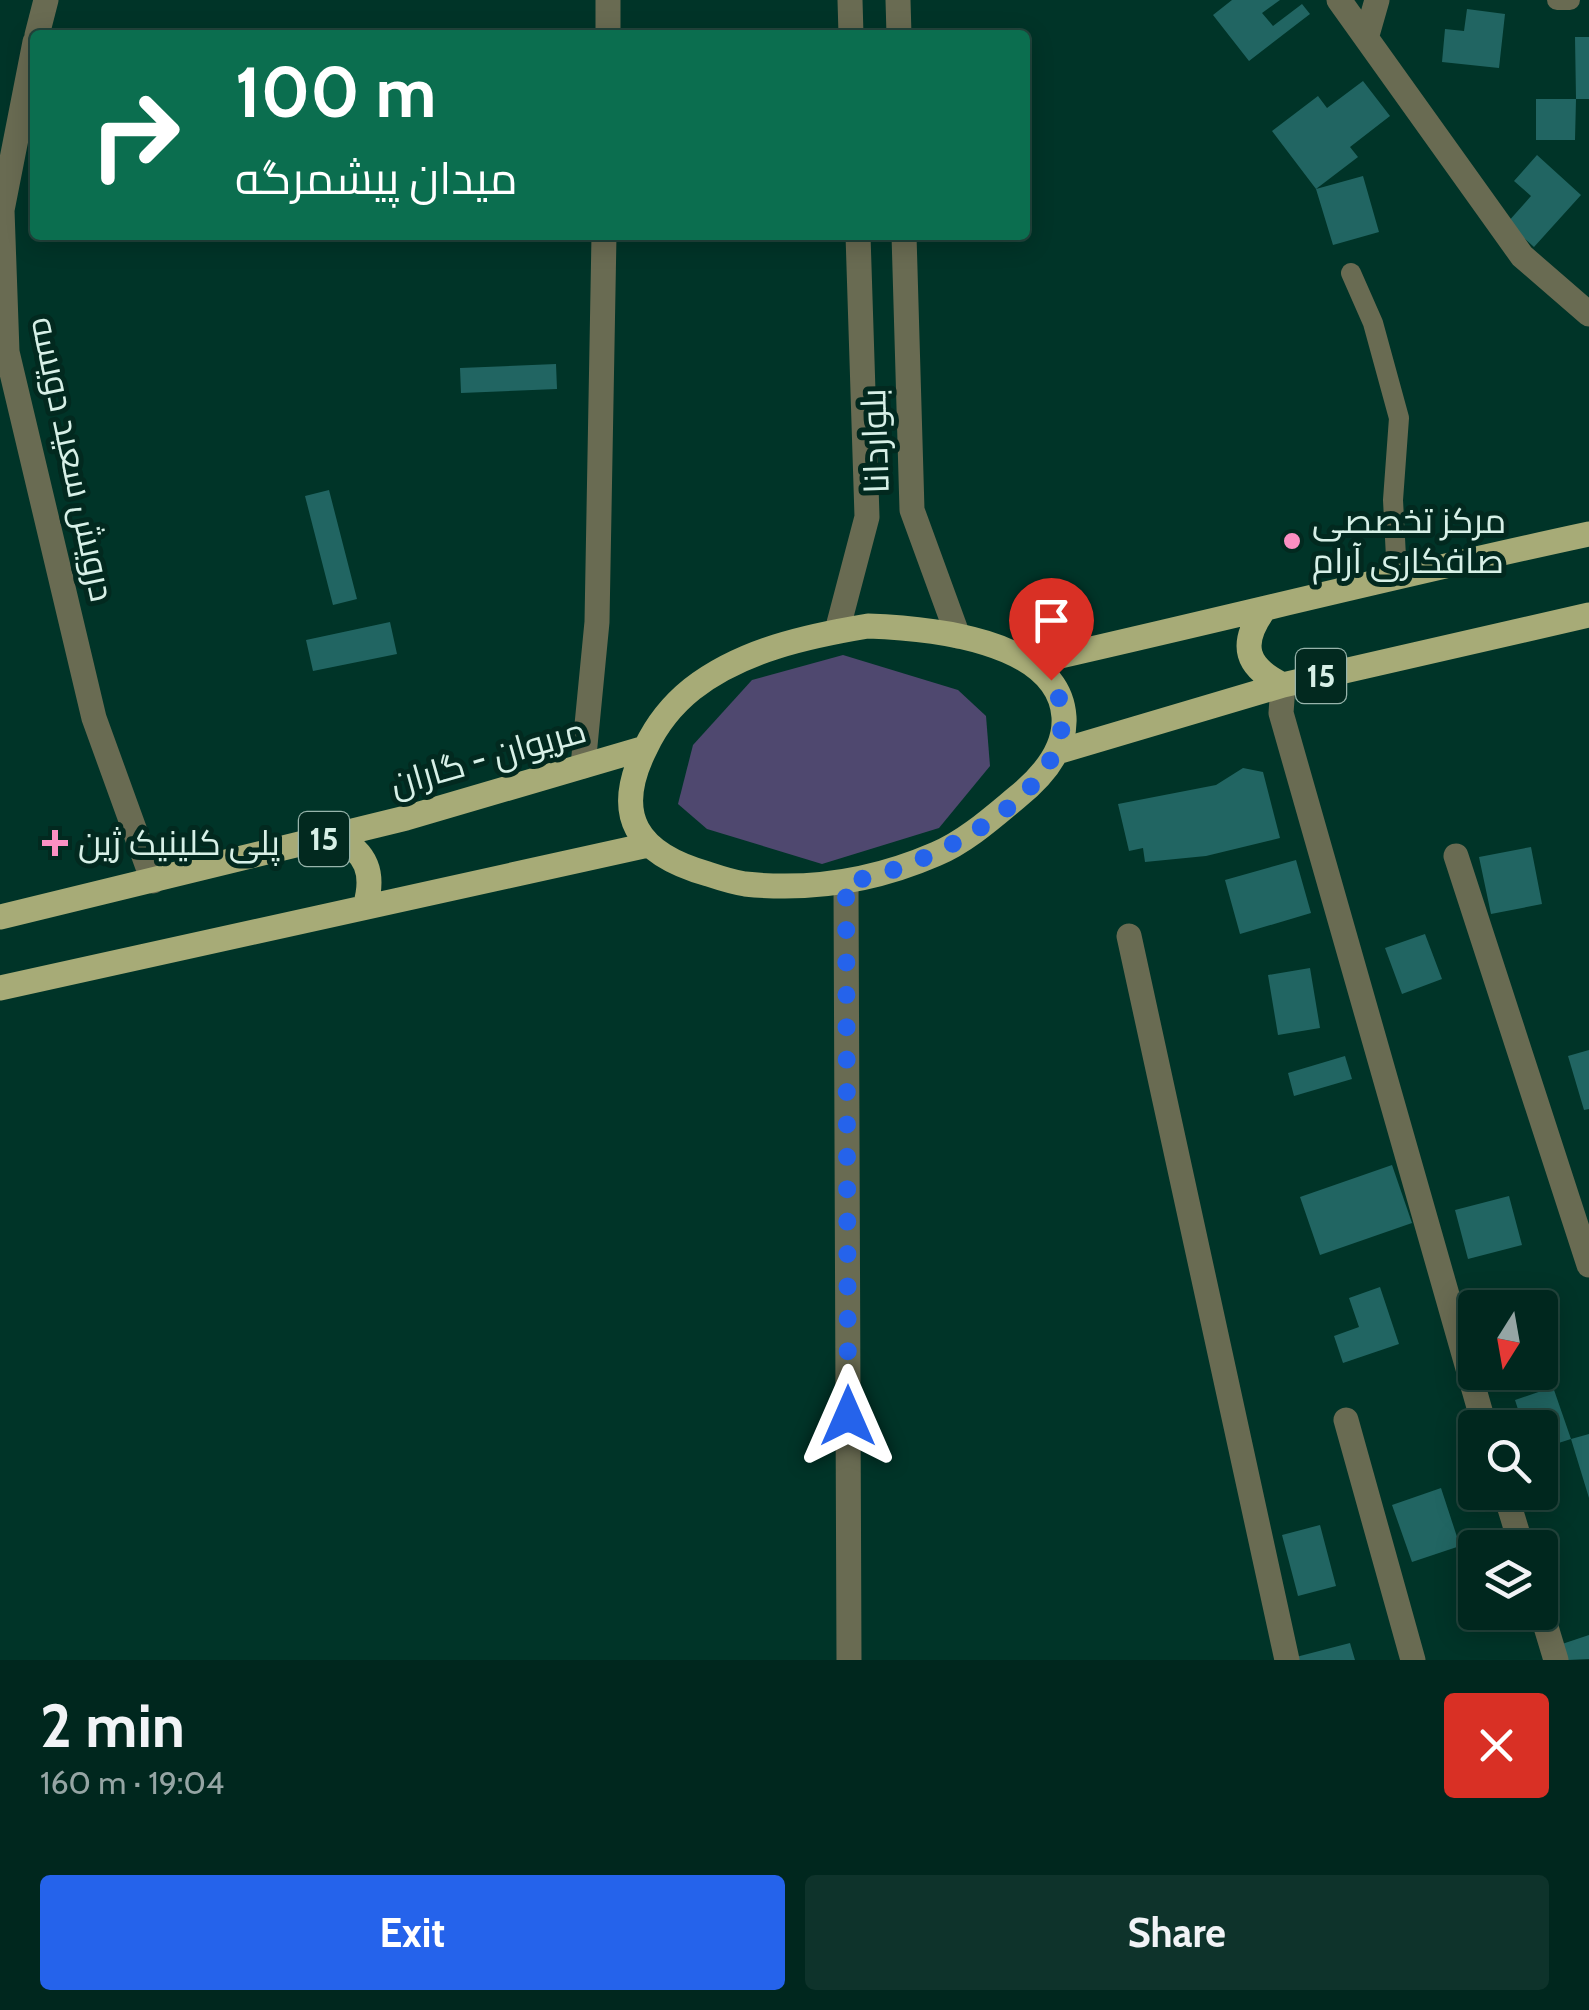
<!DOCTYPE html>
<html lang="en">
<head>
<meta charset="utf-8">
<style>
	body { margin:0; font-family:Cabin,Cairo,sans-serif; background:#0e332b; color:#f1f3f6; height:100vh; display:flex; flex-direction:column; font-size:38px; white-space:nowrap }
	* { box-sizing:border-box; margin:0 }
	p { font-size:32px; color:#95a5a4 }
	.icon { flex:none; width:55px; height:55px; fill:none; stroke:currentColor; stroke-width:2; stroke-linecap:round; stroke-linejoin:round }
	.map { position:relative; height:1660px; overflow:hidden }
	.details { display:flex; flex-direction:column; background:#00271e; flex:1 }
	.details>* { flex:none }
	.hud { position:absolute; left:30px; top:30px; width:1000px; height:210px; border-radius:10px; box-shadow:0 5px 25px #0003,0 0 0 2px #22443c; background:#0b6e4f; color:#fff; overflow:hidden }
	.needle { width:65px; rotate:191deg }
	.controls { position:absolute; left:1458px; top:1290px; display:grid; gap:20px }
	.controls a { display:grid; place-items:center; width:100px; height:100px; border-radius:10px; background:#00271e; box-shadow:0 5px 25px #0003,0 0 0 2px #22443c; font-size:50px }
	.pin { position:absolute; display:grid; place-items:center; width:85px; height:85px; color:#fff; margin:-102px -42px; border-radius:50% 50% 50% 0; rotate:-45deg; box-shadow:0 0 10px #0007 }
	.pin .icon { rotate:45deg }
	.me { position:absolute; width:110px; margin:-55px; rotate:0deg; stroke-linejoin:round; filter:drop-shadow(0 0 8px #0008) }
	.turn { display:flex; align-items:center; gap:35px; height:210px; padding:0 40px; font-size:45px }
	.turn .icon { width:130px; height:130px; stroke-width:2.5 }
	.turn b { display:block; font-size:70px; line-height:85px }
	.round { display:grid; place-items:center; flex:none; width:105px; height:105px; border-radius:10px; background:#0e332b }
	.summary { display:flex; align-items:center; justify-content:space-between; height:170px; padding:0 40px }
	h1 { font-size:60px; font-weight:800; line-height:75px }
	.cta { display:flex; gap:20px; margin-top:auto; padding:20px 40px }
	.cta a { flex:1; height:115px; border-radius:10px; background:#2563eb; color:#fff; font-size:40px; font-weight:800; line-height:115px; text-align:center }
	.cta a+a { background:#0e332b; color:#f1f3f6 }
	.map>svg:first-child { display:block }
</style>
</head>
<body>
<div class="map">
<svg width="1589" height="1660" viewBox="0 0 1589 1660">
	<rect width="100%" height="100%" fill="#003428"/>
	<path fill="#4f486f" d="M843,655L958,690L986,716L990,766L939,828L822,864L707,829L678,804L693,745L752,680Z"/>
	<path fill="#216562" d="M1232,0H1280L1262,13L1273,26L1302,4L1310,14L1249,61L1213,15Z
		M1467,9L1505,14L1499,68L1442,62L1445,29L1464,31Z
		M1575,37H1589V99H1576Z
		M1363,81L1390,116L1350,147L1358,157L1316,189L1363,176L1379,232L1333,245L1316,189L1272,131L1318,96L1327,108Z
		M1536,99H1576L1575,140H1536Z
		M30,139H35V189H28Z
		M1537,155L1581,195L1534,247L1507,223L1531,196L1514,181Z
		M556,364L557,389L461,393L460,368Z
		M329,490L357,599L333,605L305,496Z
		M390,622L397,654L313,671L306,640Z
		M1243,768L1263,772L1280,838L1206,856L1145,862L1143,848L1129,851L1118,804L1216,785Z
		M1531,847L1542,904L1491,914L1479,857Z
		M1296,860L1311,913L1240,934L1225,880Z
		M1425,934L1442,979L1402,994L1385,948Z
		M1310,968L1320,1028L1278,1035L1268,975Z
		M1589,1050V1109L1584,1110L1568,1056Z
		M1345,1056L1352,1079L1294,1096L1288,1073Z
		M1392,1165L1412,1223L1320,1255L1300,1197Z
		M1509,1196L1522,1245L1468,1259L1455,1210Z
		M1380,1287L1399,1344L1343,1363L1334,1336L1359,1327L1349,1298Z
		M1553,1387L1571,1439L1589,1434V1498L1571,1439L1540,1449V1428H1524L1515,1400Z
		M1441,1488L1460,1546L1412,1562L1392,1505Z
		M1320,1525L1336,1586L1298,1596L1282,1535Z
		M1589,1635V1659L1568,1660L1562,1644Z
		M1350,1643L1355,1660H1297L1296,1657Z"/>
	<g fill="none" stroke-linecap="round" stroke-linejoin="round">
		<path stroke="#696b52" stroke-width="20" d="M1557,0H1570
			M1351,273L1373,323L1399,418L1393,500L1396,557L1401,575"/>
		<path stroke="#696b52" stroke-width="25" d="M850,0L851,35
			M898,0L899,35
			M1339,0L1522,256L1589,314
			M37,35L46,0
			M608,35V0
			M1367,35L1377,0
			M35,42L2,210L7,352L94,718L153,881
			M904,235L912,510L958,636
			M837,631L867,517L858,235
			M1283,685L1281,713L1485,1428
			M583,766L597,622L604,235
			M1456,856L1589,1265
			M846,882L849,1660
			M1129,936L1287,1660
			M1346,1420L1413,1660
			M1505,1492L1522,1548
			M1540,1607L1556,1660"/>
		<path stroke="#a7ab77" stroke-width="25" d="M1263,611C1239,645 1246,667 1283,685
			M868,626C926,628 1059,639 1064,717C1066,750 1041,778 1016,798C992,818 965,842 936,854C874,881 812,891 745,884C732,882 720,878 708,874C637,854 611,816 646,747C657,724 672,705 692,689C742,650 808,636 868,626Z
			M1030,663C1217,621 1402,574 1589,534
			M1057,752L1283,685L1589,615
			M336,836C367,853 375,873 365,907
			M0,917L406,818L645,748
			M0,988L648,845"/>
	</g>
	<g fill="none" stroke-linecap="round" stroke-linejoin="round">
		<path stroke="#2563eb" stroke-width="18" stroke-dasharray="0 32.4" d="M848,1416L846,882C924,871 1109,780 1051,680"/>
	</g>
	<g fill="#fc8fc2" stroke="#02291f" stroke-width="4">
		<circle cx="1292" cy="541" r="10"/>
		<path d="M50 828h10v10h10v10h-10v10h-10v-10h-10v-10h10z"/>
	</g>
	<g text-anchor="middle" stroke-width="10" stroke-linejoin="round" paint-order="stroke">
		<g fill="#02291f" stroke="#97b4ab" stroke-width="2.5">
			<rect x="1296" y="649" width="50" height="54" rx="8"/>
			<rect x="299" y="812" width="50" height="54" rx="8"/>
		</g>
		<g font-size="32" font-weight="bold" fill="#d7f0e7">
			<text x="1321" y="687">15</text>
			<text x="324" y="850">15</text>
		</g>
		<g font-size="35" fill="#d7f0e7" stroke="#02291f">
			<text transform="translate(875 441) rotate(-92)" y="12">بلواردانا</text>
			<text transform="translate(73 459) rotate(78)" y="12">درویش سعید دویسه</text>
			<text transform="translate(488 757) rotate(-16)" y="12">مریوان - گاران</text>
		</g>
		<g font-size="35" fill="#d7f0e7" stroke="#02291f" text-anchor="start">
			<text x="1312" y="533">مرکز تخصصی<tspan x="1312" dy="40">صافکاری آرام</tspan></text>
			<text x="78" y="855">پلی کلینیک ژین</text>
		</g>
	</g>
</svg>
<div class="controls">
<a><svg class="needle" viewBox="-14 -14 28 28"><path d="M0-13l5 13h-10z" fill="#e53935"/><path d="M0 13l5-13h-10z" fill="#95a5a4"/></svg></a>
<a><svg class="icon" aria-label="search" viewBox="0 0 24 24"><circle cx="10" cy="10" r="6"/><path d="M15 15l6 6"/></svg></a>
<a><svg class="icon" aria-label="layers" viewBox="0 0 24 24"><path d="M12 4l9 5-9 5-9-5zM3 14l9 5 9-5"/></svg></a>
</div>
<div class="pin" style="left:1051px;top:680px;background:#d93025"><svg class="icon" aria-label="arrive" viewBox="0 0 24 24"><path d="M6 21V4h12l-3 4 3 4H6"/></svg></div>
<svg class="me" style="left:848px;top:1416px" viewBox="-20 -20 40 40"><path d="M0-17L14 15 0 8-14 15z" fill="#2563eb" stroke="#fff" stroke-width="4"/></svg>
<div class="hud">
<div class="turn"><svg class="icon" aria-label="right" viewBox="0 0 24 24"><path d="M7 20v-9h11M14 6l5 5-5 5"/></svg><div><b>100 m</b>میدان پیشمرگه</div></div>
</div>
</div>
<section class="details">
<div class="summary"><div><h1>2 min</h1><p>160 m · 19:04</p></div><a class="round" style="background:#d93025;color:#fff"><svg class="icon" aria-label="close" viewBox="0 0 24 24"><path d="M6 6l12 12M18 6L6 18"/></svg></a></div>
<div class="cta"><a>Exit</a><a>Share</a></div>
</section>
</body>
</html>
